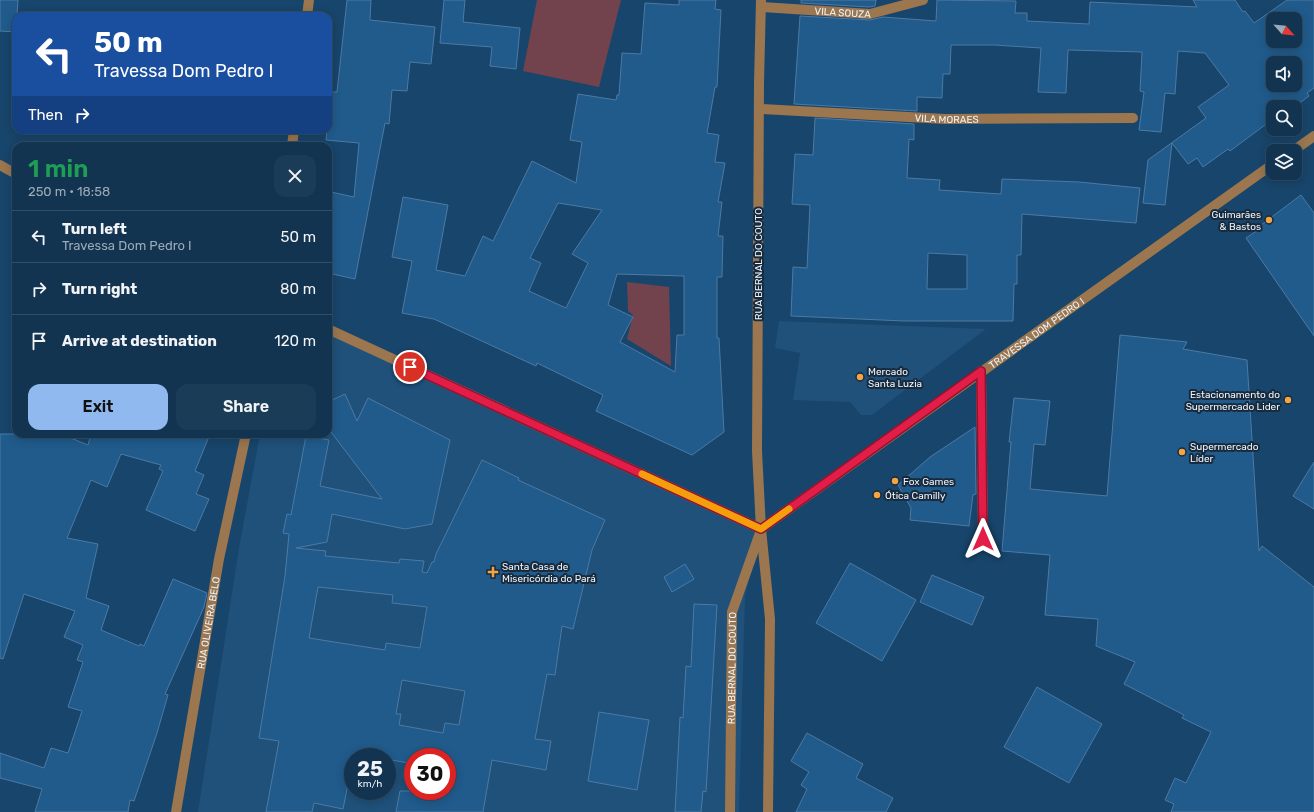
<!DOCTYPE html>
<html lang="en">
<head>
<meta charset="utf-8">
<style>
	body { margin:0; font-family:Rubik,sans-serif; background:#1b3c57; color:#f1f3f6; height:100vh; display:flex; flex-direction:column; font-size:15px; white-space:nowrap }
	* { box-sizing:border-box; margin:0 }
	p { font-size:13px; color:#9caab7 }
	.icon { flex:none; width:22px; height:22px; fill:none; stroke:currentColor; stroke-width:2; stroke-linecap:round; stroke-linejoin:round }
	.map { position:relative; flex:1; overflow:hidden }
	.panel { position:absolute; left:12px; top:142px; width:320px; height:296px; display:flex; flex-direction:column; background:#123450; border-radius:12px; box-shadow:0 2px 10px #0003,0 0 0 1px #314f67 }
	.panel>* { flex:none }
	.hud { position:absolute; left:12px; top:12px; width:320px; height:122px; border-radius:12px; box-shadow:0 2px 10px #0003,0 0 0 1px #314f67; background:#1a4fa0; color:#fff; overflow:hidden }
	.needle { width:26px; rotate:117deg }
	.fabs { position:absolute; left:1266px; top:12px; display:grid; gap:8px }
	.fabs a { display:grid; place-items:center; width:36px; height:36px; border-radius:8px; background:#123450; box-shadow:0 2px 10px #0003,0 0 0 1px #314f67; font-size:20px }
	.speed { position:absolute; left:344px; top:748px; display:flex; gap:8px; font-size:20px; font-weight:700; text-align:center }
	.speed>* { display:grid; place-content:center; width:52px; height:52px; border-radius:50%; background:#123450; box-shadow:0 2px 10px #0003,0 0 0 1px #314f67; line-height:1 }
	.speed small { font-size:10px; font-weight:400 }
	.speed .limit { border:6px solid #d22; background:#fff; color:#111 }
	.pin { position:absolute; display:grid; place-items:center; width:34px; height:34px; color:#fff; margin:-17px; border:2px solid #fff; border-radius:50%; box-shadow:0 1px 4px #0007 }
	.me { position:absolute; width:44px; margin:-22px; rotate:0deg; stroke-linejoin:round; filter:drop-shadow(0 0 3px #0008) }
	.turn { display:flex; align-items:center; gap:14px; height:84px; padding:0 16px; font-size:18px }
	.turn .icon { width:52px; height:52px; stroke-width:2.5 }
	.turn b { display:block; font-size:28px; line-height:34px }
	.then { display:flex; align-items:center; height:38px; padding:0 16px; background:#0003; gap:8px; font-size:15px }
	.round { display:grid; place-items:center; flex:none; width:42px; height:42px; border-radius:12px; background:#1b3c57 }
	.head { display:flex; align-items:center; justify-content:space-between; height:68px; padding:0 16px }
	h1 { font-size:24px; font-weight:600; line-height:30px; color:#1e9e55 }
	.button { display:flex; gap:8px; margin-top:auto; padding:8px 16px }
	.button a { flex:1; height:46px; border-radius:12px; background:#90b9f0; color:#111; font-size:16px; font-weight:600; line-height:46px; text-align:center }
	.button a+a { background:#1b3c57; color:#f1f3f6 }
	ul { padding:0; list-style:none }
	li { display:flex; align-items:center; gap:12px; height:52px; padding:0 16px; border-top:1px solid #314f67 }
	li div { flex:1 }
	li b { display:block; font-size:15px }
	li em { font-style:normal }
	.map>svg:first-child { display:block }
</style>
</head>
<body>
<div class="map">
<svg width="1314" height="812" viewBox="0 0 1314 812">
	<rect width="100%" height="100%" fill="#18456b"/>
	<path fill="#1f517a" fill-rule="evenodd" d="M779,321L986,329L872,415H861L850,402L793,400L800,353L775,348Z
		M328,331L761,529L745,596L739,812H198L239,548L260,434H328ZM353,757H387V791H353ZM413,757H447V791H413Z"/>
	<path fill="#72434c" d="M537,0H621L599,87L523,71Z
		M627,282L669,287L671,366L627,339L633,315L628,311Z"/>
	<path fill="#205b8c" stroke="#4d7aa3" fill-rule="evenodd" d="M0,0H18L16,32L0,31Z
		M347,0H371L370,20L435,27L431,64L410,62L407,91L392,90L389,124L385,123L355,279L328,273V209L331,192L354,197L359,143L326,140L331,92H337Z
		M444,0H465L463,22L520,28L516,69L490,66L492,47L440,43Z
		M679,0H716L715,9L721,10L717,87H715L707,133L719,135L715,162L725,163L718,202H722L718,236H723L722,277H717V338H719L724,432L692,455L596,411L603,395L537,363L536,366L434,319L402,313L412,261L392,257L403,197L448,205L436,270L465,276L483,236L493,241L532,161L576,183L582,142L570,140L578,94L616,100L617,95H619L622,53L641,54L645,3L679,5ZM558,203L602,210L572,254L588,263L566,308L529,291L541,263L530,258ZM617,274L684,276V335H677L675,372L620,342L633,317L608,305Z
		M801,0H876L875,6L869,7L801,3Z
		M937,0L1016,1L1015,13H1027V21L1089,24L1090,2L1197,7L1193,0H1235L1243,12L1245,11L1254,23L1287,0H1314V88L1307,93L1309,96L1294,107H1273V119L1230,151L1228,149L1203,167L1197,158L1188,164L1172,143L1165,205L1143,203L1148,160L1206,118L1198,107L1229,85L1205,53L1178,51L1175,94L1165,93L1161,132L1139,130L1144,92L1140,91L1142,52L1068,50L1066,93L1038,92L1041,48L994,45H951L950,74H943L942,98L917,97V111L794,104L800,16L870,20L883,17L936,21ZM1273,19H1295V41H1273ZM1273,63H1295V85H1273Z
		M815,118L914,124V140L909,139L907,178L940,180L939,190L1001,194L1002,179L1079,182L1140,188L1136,223L1022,214L1021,255H1017V284H1014L1013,321H904L791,316L793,267L807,268L810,205L792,204L795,154L813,155ZM928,253L967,255V289H927Z
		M1301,195L1314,213V336L1246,238L1258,230L1257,228Z
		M1120,335L1187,342L1183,349L1247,360L1259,551L1262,546L1314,587V812H1171L1174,804L1165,800L1175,778L1186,783L1211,732L1182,718L1184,715L1124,684L1135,662L1096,646L1098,619L1045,615L1050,555L1002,551L1011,442H1009L1014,398L1050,401L1045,445L1034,444L1030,489L1107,496Z
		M345,394L357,421L368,398L450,440L432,524L405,529L332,514L327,542L296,548L326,551L325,556L399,563L400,559L424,561L422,572L427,573L432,562H434L436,554L482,460L519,478L518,480L605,520L592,550L573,629L562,626L555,675L547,674L535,739L551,741L546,770L492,760L483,812H396L400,791H447V757H413V764L387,759V757L354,754L343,809L314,803L312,812H266L279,741L259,738L285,576L289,534L283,533L287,514L291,515L306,436L329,440L320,486L382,499L328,428V402ZM318,587L393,595L392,603L427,607L420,648L386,643L385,650L309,638ZM402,680L465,691L459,725L445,723L443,733L399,725L401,714H396Z
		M975,427L976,494L973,495L969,526L910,520L911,508L898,485L930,457Z
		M0,434H61L88,445L91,434H210L195,471L204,475L196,494L209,499L195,531L146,510L163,471L159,469L161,465L121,454L107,487L91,480L67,538L98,544L86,598L109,606L101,630L139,646L140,644L144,646L173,579L207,593L204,607L165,694L168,695L157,733L134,801L130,800L128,812H35L42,789L0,778V753L44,768L51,748L68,753L82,711L68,707L83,662L77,660L83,645L64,637L75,611L24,594L3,659L0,658Z
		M1314,462V509L1293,496Z
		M850,563L916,600L882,661L816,623Z
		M685,564L694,579L672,592L664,577Z
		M932,575L984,597L972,625L920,602Z
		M694,604L717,605L706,792L703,791L701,812H675L680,717L683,718L686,666L691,667Z
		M1037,687L1102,724L1069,783L1004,747Z
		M599,712L649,720L637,790L588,781Z
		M807,733L863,764L856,778L893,798L886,812H796L807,789L801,785L809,772L791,761Z"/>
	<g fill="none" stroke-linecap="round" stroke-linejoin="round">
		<g stroke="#9b764e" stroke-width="10">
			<path d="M761,0L759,83L757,451L761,529L770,619L768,812"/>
			<path id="s1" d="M762,7L870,14L923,0"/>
			<path d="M307,16L309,0"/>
			<path id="s2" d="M760,109L945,119L1133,118"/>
			<path d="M292,146L294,130"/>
			<path d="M1293,151L1314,136"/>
			<path d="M0,165L16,174"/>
			<path d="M328,329L761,529"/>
			<path d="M981,371L983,539"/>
			<path id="s3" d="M761,529L1273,164"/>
			<path id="s4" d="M176,812L219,559L246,434"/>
			<path id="s5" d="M730,812L732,612L760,533"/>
		</g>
	</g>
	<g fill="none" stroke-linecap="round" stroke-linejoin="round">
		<defs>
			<path id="route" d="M410,367L761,529L981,371L983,539"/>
		</defs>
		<use href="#route" stroke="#92132f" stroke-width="10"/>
		<use href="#route" stroke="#e11d48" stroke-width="7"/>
		<path stroke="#f59e0b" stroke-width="7" d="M642,474L761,529L789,509"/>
	</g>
	<g fill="#f3a443" stroke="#182a3c" stroke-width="1.5">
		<circle cx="1269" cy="220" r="4"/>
		<circle cx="860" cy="377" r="4"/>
		<circle cx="1288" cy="400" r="4"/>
		<circle cx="1182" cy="452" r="4"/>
		<circle cx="895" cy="481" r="4"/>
		<circle cx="877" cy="495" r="4"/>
		<path d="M491 566h4v4h4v4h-4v4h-4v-4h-4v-4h4z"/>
	</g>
	<g text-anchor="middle" stroke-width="4" stroke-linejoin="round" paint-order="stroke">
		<g font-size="10" fill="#ebf5fe" stroke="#182a3c">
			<text dy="4" stroke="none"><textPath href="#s1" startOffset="81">VILA SOUZA</textPath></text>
			<text dy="4" stroke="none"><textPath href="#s2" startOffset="187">VILA MORAES</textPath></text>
			<text transform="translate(758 264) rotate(-90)" y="4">RUA BERNAL DO COUTO</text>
			<text dy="4" stroke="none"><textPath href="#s3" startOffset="338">TRAVESSA DOM PEDRO I</textPath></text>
			<text dy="4" stroke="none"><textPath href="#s4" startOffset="192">RUA OLIVEIRA BELO</textPath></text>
			<text dy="4" stroke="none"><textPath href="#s5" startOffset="144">RUA BERNAL DO COUTO</textPath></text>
		</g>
		<g font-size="10" fill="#ebf5fe" stroke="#182a3c" text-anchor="start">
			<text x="1261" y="218" text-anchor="end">Guimarães<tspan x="1261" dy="12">&amp; Bastos</tspan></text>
			<text x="868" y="375">Mercado<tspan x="868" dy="12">Santa Luzia</tspan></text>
			<text x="1280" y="398" text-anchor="end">Estacionamento do<tspan x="1280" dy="12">Supermercado Lider</tspan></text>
			<text x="1190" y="450">Supermercado<tspan x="1190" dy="12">Líder</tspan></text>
			<text x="903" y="485">Fox Games</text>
			<text x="885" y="499">Ótica Camilly</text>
			<text x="502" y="570">Santa Casa de<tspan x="502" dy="12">Misericórdia do Pará</tspan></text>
		</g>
	</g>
</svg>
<div class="fabs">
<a><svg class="needle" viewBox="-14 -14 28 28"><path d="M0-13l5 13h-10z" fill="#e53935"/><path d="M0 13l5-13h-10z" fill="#9caab7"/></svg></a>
<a><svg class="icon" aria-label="sound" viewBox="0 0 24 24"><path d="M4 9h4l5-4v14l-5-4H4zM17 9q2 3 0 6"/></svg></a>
<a><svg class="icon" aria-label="search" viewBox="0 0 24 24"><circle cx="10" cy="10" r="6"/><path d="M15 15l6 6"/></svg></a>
<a><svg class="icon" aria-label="layers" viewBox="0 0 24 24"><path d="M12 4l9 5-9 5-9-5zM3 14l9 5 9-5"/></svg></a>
</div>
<div class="speed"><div>25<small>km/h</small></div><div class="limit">30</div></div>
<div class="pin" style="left:410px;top:367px;background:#d93025"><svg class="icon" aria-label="arrive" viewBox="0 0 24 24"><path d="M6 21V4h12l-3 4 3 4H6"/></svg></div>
<svg class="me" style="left:983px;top:539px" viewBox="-20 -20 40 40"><path d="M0-17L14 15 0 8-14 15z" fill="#e11d48" stroke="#fff" stroke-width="4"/></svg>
<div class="hud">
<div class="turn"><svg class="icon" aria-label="left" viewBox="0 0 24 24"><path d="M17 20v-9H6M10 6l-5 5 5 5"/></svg><div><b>50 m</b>Travessa Dom Pedro I</div></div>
<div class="then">Then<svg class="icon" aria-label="right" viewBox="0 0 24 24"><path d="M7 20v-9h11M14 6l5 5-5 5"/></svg></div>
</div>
<section class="panel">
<div class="head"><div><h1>1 min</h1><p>250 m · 18:58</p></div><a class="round"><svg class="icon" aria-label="close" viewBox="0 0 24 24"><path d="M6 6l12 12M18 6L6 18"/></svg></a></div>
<ul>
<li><svg class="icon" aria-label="left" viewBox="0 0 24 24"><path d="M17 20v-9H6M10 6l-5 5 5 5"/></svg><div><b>Turn left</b><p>Travessa Dom Pedro I</p></div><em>50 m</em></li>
<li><svg class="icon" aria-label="right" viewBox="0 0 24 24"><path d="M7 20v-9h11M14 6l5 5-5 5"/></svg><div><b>Turn right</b></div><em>80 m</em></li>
<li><svg class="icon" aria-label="arrive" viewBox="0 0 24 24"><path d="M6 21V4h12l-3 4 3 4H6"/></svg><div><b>Arrive at destination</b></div><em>120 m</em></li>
</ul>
<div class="button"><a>Exit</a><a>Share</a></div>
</section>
</div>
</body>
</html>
